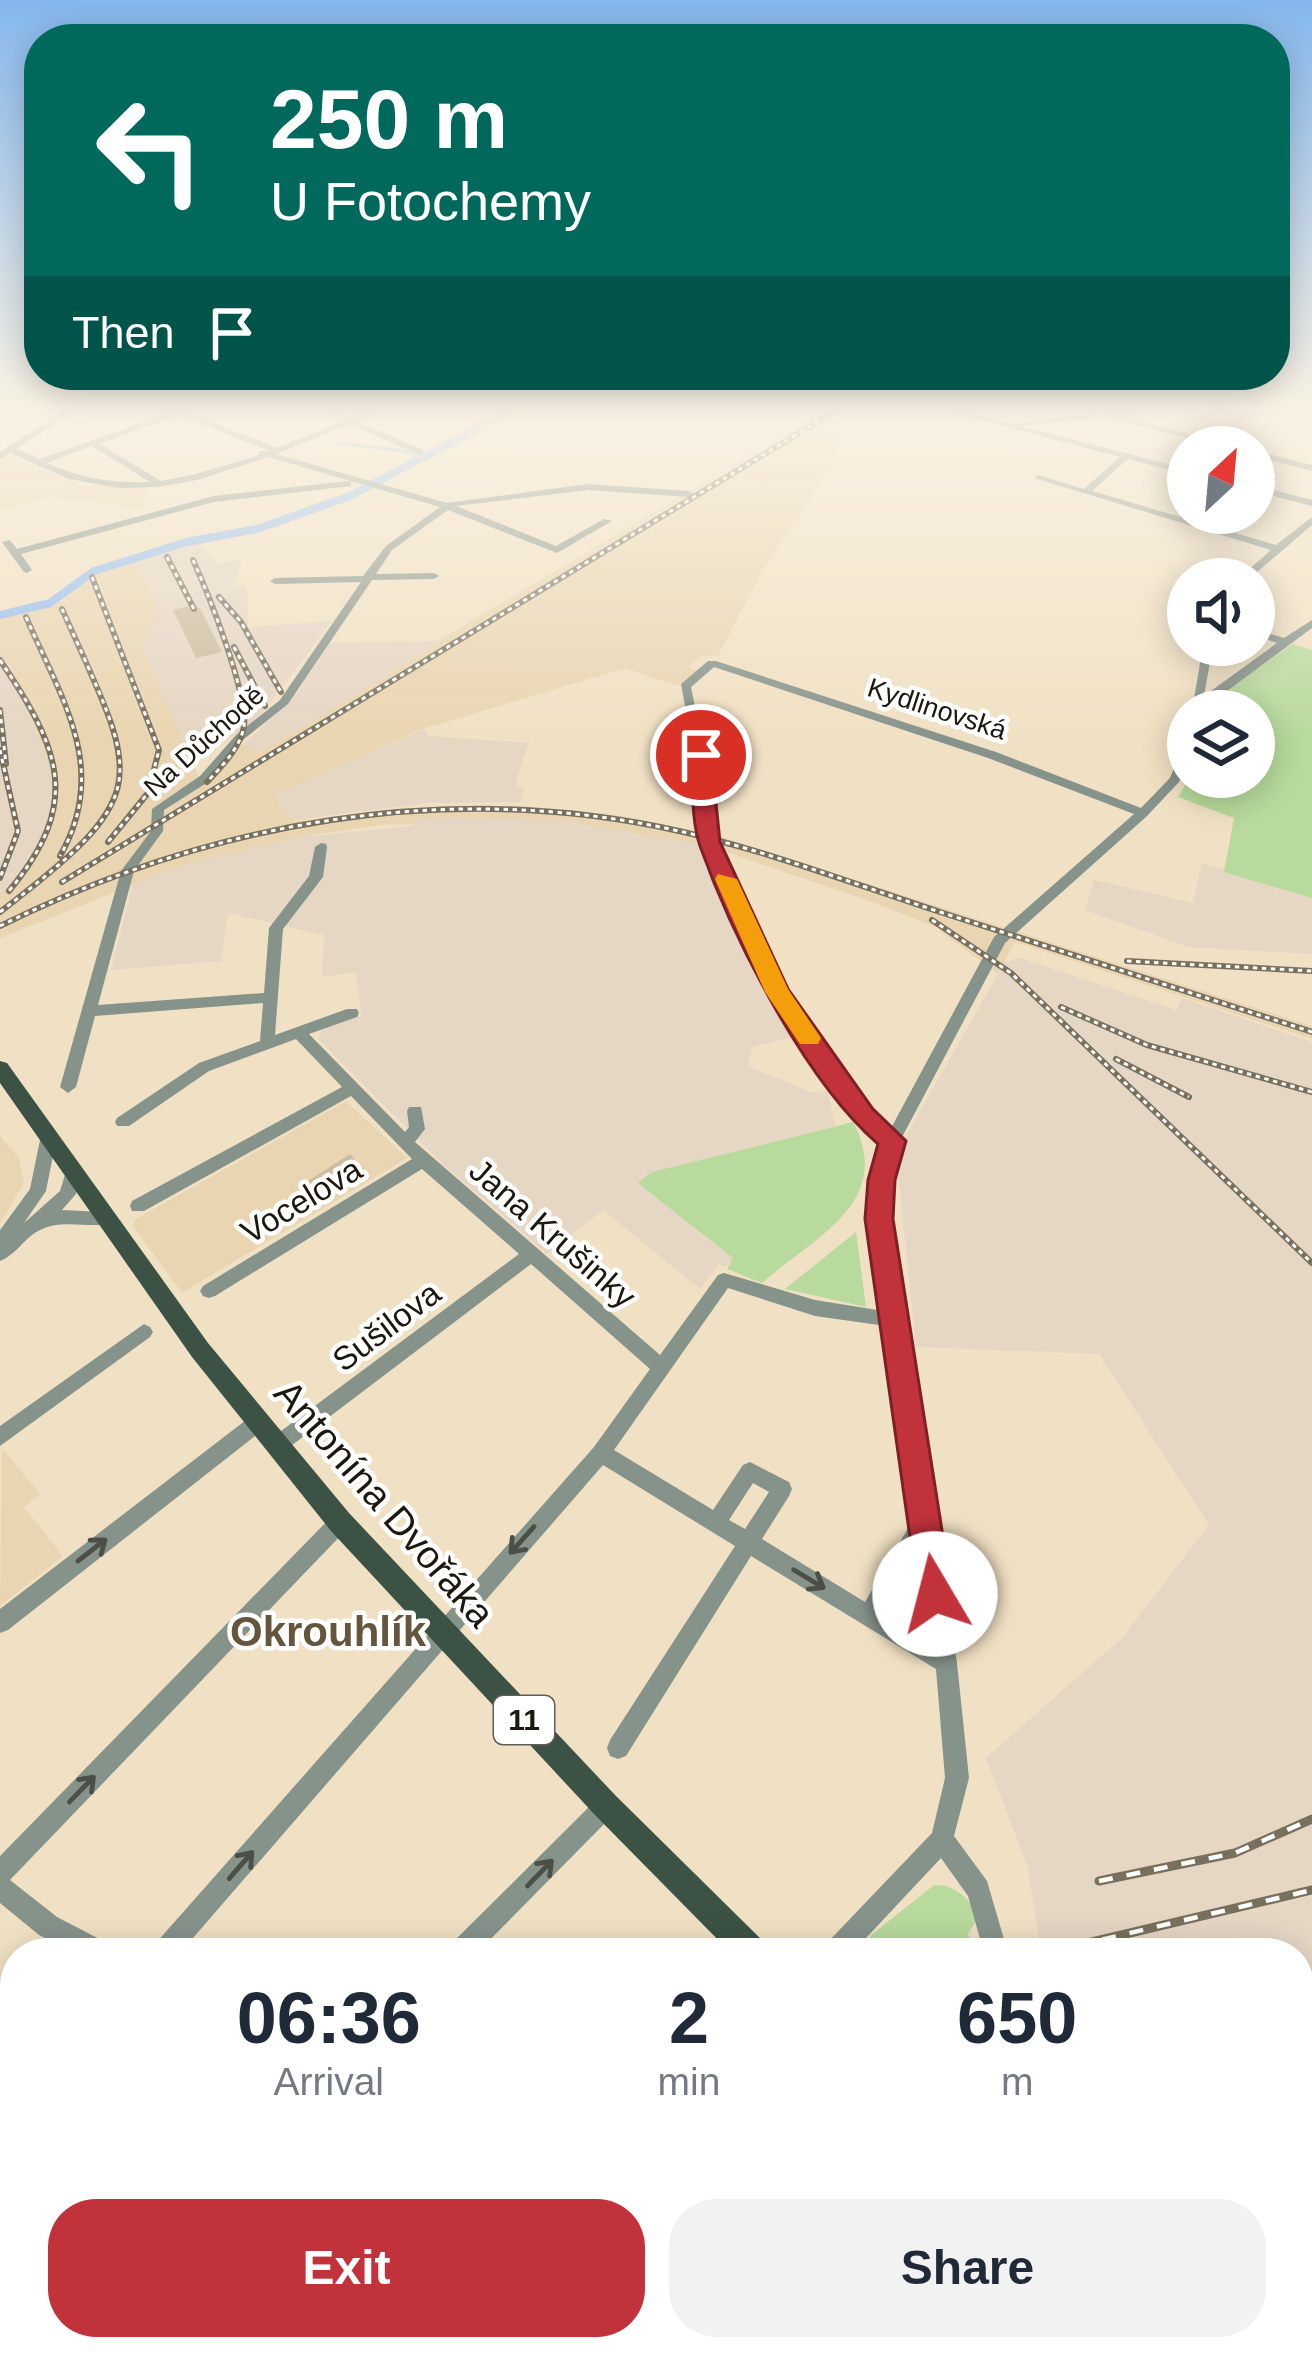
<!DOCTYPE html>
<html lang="en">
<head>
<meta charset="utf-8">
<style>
	body { margin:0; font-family:Helvetica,sans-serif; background:#f2f2f3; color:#1f2937; height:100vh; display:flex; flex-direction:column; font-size:45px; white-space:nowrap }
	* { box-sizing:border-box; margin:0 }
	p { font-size:39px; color:#747a83 }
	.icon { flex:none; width:66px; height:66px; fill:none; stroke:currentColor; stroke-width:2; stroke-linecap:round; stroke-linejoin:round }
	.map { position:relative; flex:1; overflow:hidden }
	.panel { position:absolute; left:0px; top:1938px; width:1314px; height:423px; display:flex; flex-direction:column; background:#fff; border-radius:48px 48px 0 0; box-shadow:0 6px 30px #0003 }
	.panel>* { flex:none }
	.guide { position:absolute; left:24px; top:24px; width:1266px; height:366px; border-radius:48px; box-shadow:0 6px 30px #0003; background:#00695c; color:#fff; overflow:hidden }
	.needle { width:78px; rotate:26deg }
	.tools { position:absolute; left:1167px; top:426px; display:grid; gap:24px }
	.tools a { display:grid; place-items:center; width:108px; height:108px; border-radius:50%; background:#fff; box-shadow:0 6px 30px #0003; font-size:60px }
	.pin { position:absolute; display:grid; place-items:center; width:102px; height:102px; color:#fff; margin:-51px; border:6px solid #fff; border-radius:50%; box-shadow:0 3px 12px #0007 }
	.me { position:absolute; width:132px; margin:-66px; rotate:352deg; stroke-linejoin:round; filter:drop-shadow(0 0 9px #0008) }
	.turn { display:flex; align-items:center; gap:42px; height:252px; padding:0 48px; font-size:54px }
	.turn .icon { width:156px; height:156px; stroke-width:2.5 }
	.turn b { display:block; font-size:84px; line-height:102px }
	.then { display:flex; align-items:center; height:114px; padding:0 48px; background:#0003; gap:24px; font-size:45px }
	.eta { display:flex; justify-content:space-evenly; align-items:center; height:204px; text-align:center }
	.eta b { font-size:72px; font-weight:700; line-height:84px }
	.button { display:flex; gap:24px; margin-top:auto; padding:24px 48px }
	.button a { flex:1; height:138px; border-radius:48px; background:#c2323b; color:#fff; font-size:48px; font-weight:700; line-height:138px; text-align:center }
	.button a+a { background:#f2f2f3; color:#1f2937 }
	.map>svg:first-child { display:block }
</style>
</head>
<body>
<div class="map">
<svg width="1312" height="2360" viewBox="0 0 1312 2360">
	<rect width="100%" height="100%" fill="#f1e1c4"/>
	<path fill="#e9d5b1" d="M829,408H864L845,421L833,464L762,571L718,656L703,655L688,667L698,671L677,686L626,668L419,730L274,796L295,821L408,808L520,806L616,815L712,834L1312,1026V1039L1015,942L998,974L935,927L886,907L709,846L556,820L382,825L298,837L181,866L0,938V893L32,860L49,830L50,776L26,703L0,666V616L54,605L66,599L71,583L86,575L136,560L163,620L152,631L153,640L141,643L199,777L245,743L261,753L374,679Z
		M10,456L83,485L147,487L142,508L49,497L0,509V458Z
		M346,1101L407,1158L182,1293L133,1226L136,1219Z
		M0,1136L19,1158L24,1183L0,1224Z
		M2,1448L40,1494L24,1507L63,1556L0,1606Z"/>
	<path fill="#e6d6c4" d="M200,543L219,564L241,559L235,586L247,585L248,627L332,621L255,723L191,761L140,643L152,640L149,623L162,619L136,560Z
		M441,641L261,753L245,743L298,692L330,642Z
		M0,666L26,703L53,775L49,830L32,860L0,893Z
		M424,729L428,736L529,743L517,777L518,787L524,788L521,802L428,803L293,820L274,795Z
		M445,817L556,820L709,846L706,853L774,998L799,1036L752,1047L748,1066L810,1092L827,1091L836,1126L652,1172L639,1183L734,1259L724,1267L719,1264L700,1289L603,1210L547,1254L445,1166L318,1039L323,1026L361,1015L356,972L322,977L324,935L228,913L221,961L111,970L133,884L181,866L298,837L413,826L418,819Z
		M1202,863L1312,898V954L1188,947L1085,910L1094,880L1193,903Z
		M1020,958L1176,1010L1182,998L1312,1042V2186L1299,2189V1953H1041L1028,1868L986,1758L1122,1638L1209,1525L1099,1354L916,1347L896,1153L1005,962Z"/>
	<path fill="#b8da9c" d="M1293,644L1312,650V898L1224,872L1234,818L1178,797L1190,777H1254V711H1206L1207,704Z
		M853,1122C895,1202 816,1236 762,1283L727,1269L733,1258L638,1183L652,1172Z
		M856,1232L866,1307L785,1289Z
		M934,1885C956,1885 970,1898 978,1918L968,1934L974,1953H863L871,1935Z"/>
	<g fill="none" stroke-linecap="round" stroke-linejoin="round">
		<path stroke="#90bbf4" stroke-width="3" d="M338,443L405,451L424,460"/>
		<path stroke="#90bbf4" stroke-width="8" d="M0,615L50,603L94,571L187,542L257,529L350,496L516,408"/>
	</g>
	<path fill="#cbbb9f" d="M188,606L200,608L222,652L196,658L173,610Z
		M350,1154L364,1169L314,1198L302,1185Z"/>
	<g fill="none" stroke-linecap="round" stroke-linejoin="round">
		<path fill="#86938b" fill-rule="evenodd" d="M68,408H78L16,449L40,459L171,412L167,408H176L277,448L343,421L316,408H327L350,418L376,408H388L357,421L423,450V454H417L350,424L276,454L447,503L588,484L689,491L694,494L689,497L588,490L456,506L556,546L604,519L612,521L557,553L448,510L392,550L376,574L434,573L439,576L434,579L372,580L288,704L244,739L208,782L164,810L163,831L134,871L98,1005L264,993L269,928L309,876L315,847L321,843L326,844L327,847L323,877L283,929L275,1035L347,1009H357L359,1013L357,1017L309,1034L405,1132L409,1127L407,1111L409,1107H421L425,1129L415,1142L660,1355L718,1275L724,1273L815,1300L884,1311C875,1246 864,1207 883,1143L858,1120L770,992L703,842L701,795L681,684L708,661H716L996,752L1141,808L1170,778L1182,749L1188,745V763L1179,782L1147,816L1005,943L900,1141L890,1175L887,1219L957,1663L969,1778L954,1836L987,1881L1008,1953H984L968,1896L941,1858L852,1953H823L826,1944L932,1833L945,1778L936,1669L751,1556L626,1756L618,1759L610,1756L607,1748L610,1740L735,1546L603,1465L180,1953H152L155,1944L594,1447L650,1369L531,1264L283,1452L276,1455L269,1452L266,1446L269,1440L519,1254L422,1169L215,1296L209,1298L203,1296L200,1291L203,1286L412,1159L351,1096L144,1211H132L130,1206L132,1201L342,1087L296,1039L209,1071L129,1126H117L115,1122L117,1118L199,1063L260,1041L263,1003L95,1016L76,1087L68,1093L60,1087L121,871L151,831L152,809L200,776L236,735L280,700L361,582L275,584L270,581L275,578L363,576L386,546L440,507L268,457L197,480L158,487L119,488L69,479L10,453L0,459V452ZM178,415L270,451H259V455L196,474L161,481L99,444ZM92,446L150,482C113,483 81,479 47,463ZM714,667L988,758L1134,814L994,937L890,1130L870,1112L784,991L715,842L713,795L691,687ZM728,1288L815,1316L886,1326L914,1518L865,1602L762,1539L789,1496L792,1489L789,1482L750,1462L743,1465L713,1510L614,1450ZM753,1483L769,1492L745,1529L729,1520ZM919,1549L932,1642L883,1612Z
			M936,408H951L1011,424L1139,408H1168L1120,415L1235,447H1221L1114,419V416L1020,426L1188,469V475L1128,459L1092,491L1276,545L1312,517V525L1249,579H1238L1271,550L1034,478L1038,475L1084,489L1120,457Z
			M1254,450L1312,465V471L1254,456Z
			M348,481L351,482V486L214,502L21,554L32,570L27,573L24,572L2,542L10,540L17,549L214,496Z
			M1254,485L1312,500V506L1254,491Z
			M1312,620V628L1200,711H1192L1203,645H1213L1204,696L1277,643L1254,635V629L1284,638Z
			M49,1129L57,1135L46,1191L24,1223L60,1191L67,1168H79L81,1172L76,1194L62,1210L103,1212L109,1214L111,1219L109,1224C85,1228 63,1219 40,1230C25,1237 16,1255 0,1261V1230L30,1189L41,1135Z
			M144,1324L150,1327L153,1332L150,1337L0,1446V1426Z
			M257,1414L264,1417L267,1423L264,1429L8,1630L0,1633V1609L250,1417Z
			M340,1512L347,1515L350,1522L347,1529L10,1880L57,1917L109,1944L112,1953H74L39,1935L0,1903V1856L333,1515Z
			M606,1794L614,1798L618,1806L614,1814L477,1953H448L451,1944L598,1798Z
			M15,2038C15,2057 21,2081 0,2090C0,2071 0,2047 15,2038Z
			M1312,2184V2212L1299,2215V2187Z
			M0,2277L15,2283V2312L0,2306Z
			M99,2346H145L152,2350L157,2360H111L104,2356Z
			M241,2346H271L270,2360H240Z
			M388,2346H424L415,2360H379Z
			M854,2346H886L879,2360H847Z"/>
		<path fill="#3b5244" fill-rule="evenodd" d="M0,1061L7,1063L208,1343L349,1513L616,1796L764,1942L769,1953H731L596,1816L331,1531L192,1357L0,1083Z
			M1054,2346H1092L1098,2360H1060Z
			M1112,2346H1193L1200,2360H1114Z"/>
		<defs>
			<path id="rail-far1" d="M167,557L194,609
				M193,560C208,593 248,693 244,726C241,747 221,767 207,782
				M92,577L159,750L148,793L108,842
				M219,597L241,622L281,692
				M26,617C62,700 110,769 60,856
				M234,647L265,706
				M0,660C60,749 83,802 9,891
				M0,710L6,764
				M0,750L18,831L0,878
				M62,882L840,408
				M0,912C158,791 139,781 62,609
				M932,920L1011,973L1312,1263
				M0,926C211,822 447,779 679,831C768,851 854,884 940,912C1064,952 1188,992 1312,1032
				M1127,961L1312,971
				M1061,1007L1147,1045L1312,1092
				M1116,1059L1189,1097"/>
			<path id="rail" d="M1099,1881L1235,1853L1312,1819
				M1075,1946L1312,1890"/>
		</defs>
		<use href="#rail-far1" stroke="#786f5c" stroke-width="6"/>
		<use href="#rail" stroke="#786f5c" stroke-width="9"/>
		<use href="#rail-far1" stroke="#fff" stroke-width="3" stroke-dasharray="4.5" stroke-linecap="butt"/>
		<use href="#rail" stroke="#fff" stroke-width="4.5" stroke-dasharray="14" stroke-linecap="butt"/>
	</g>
	<defs><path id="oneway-shaft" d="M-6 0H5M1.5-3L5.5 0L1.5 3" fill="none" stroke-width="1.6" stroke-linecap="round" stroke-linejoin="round" transform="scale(3)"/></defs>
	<g stroke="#4c4f46">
		<use href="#oneway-shaft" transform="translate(522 1540) rotate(132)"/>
		<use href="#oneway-shaft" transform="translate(92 1550) rotate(-38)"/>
		<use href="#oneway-shaft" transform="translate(809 1579) rotate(31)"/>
		<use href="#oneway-shaft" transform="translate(82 1789) rotate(-46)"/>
		<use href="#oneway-shaft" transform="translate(241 1865) rotate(-49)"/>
		<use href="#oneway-shaft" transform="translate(540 1873) rotate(-46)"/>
	</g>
	<linearGradient id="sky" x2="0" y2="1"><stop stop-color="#85b7ed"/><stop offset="0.55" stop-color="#f9f2e4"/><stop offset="1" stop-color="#f9f2e4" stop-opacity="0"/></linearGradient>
	<rect width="1312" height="739" fill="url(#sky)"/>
	<path fill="#c2323b" stroke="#7e2026" stroke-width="3" d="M701,749L711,755L720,842L788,989L873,1109L906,1141L895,1180L893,1219L952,1594L947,1606L935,1611L923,1606L918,1594L865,1219L868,1180L878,1144C804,1080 733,938 700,846C691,820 693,784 691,755Z"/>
	<path fill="#f59e0b" d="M718,874L737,879L788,989L821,1038L818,1044H800L765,992L715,879Z"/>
	<g text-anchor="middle" stroke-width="9" stroke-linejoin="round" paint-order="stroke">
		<g font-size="27" fill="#1d180d" stroke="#fff">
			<text transform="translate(937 709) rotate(18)" y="9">Kydlinovská</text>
			<text transform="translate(204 741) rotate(-42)" y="9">Na Důchodě</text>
		</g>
		<rect fill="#fff" stroke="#615d56" stroke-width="3" x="494" y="1696" width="60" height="48" rx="9"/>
		<g font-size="30" font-weight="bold" fill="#1d180d">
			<text x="524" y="1730">11</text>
		</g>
		<g font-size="33" fill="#1d180d" stroke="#fff">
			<text transform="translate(301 1200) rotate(-31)" y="12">Vocelova</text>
			<text transform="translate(553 1233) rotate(41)" y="12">Jana Krušinky</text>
			<text transform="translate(386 1326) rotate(-37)" y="12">Sušilova</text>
		</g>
		<g font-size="39" fill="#1d180d" stroke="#fff">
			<text transform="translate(385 1503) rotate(49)" y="14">Antonína Dvořáka</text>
		</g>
		<g font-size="42" font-weight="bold" fill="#64553c" stroke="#fff">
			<text x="328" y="1646">Okrouhlík</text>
		</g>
	</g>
</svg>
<div class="tools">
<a><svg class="needle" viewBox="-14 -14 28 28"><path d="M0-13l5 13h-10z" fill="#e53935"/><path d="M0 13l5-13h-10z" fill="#747a83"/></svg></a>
<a><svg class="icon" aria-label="sound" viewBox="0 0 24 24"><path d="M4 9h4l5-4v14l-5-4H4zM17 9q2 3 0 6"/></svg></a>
<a><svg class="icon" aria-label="layers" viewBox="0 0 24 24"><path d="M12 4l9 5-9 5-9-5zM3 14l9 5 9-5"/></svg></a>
</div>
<div class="pin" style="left:701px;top:755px;background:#d93025"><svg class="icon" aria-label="arrive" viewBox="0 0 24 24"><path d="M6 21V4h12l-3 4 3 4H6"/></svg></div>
<svg class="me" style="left:935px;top:1594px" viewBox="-20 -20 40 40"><circle r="19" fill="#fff"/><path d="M0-13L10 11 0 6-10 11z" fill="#c2323b"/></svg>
<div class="guide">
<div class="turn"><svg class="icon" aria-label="left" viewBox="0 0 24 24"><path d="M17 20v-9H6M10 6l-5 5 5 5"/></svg><div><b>250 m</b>U Fotochemy</div></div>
<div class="then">Then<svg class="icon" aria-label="arrive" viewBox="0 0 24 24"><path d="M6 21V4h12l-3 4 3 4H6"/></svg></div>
</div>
<section class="panel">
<div class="eta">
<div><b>06:36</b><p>Arrival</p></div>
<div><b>2</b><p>min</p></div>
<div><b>650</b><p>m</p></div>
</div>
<div class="button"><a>Exit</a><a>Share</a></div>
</section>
</div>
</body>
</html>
